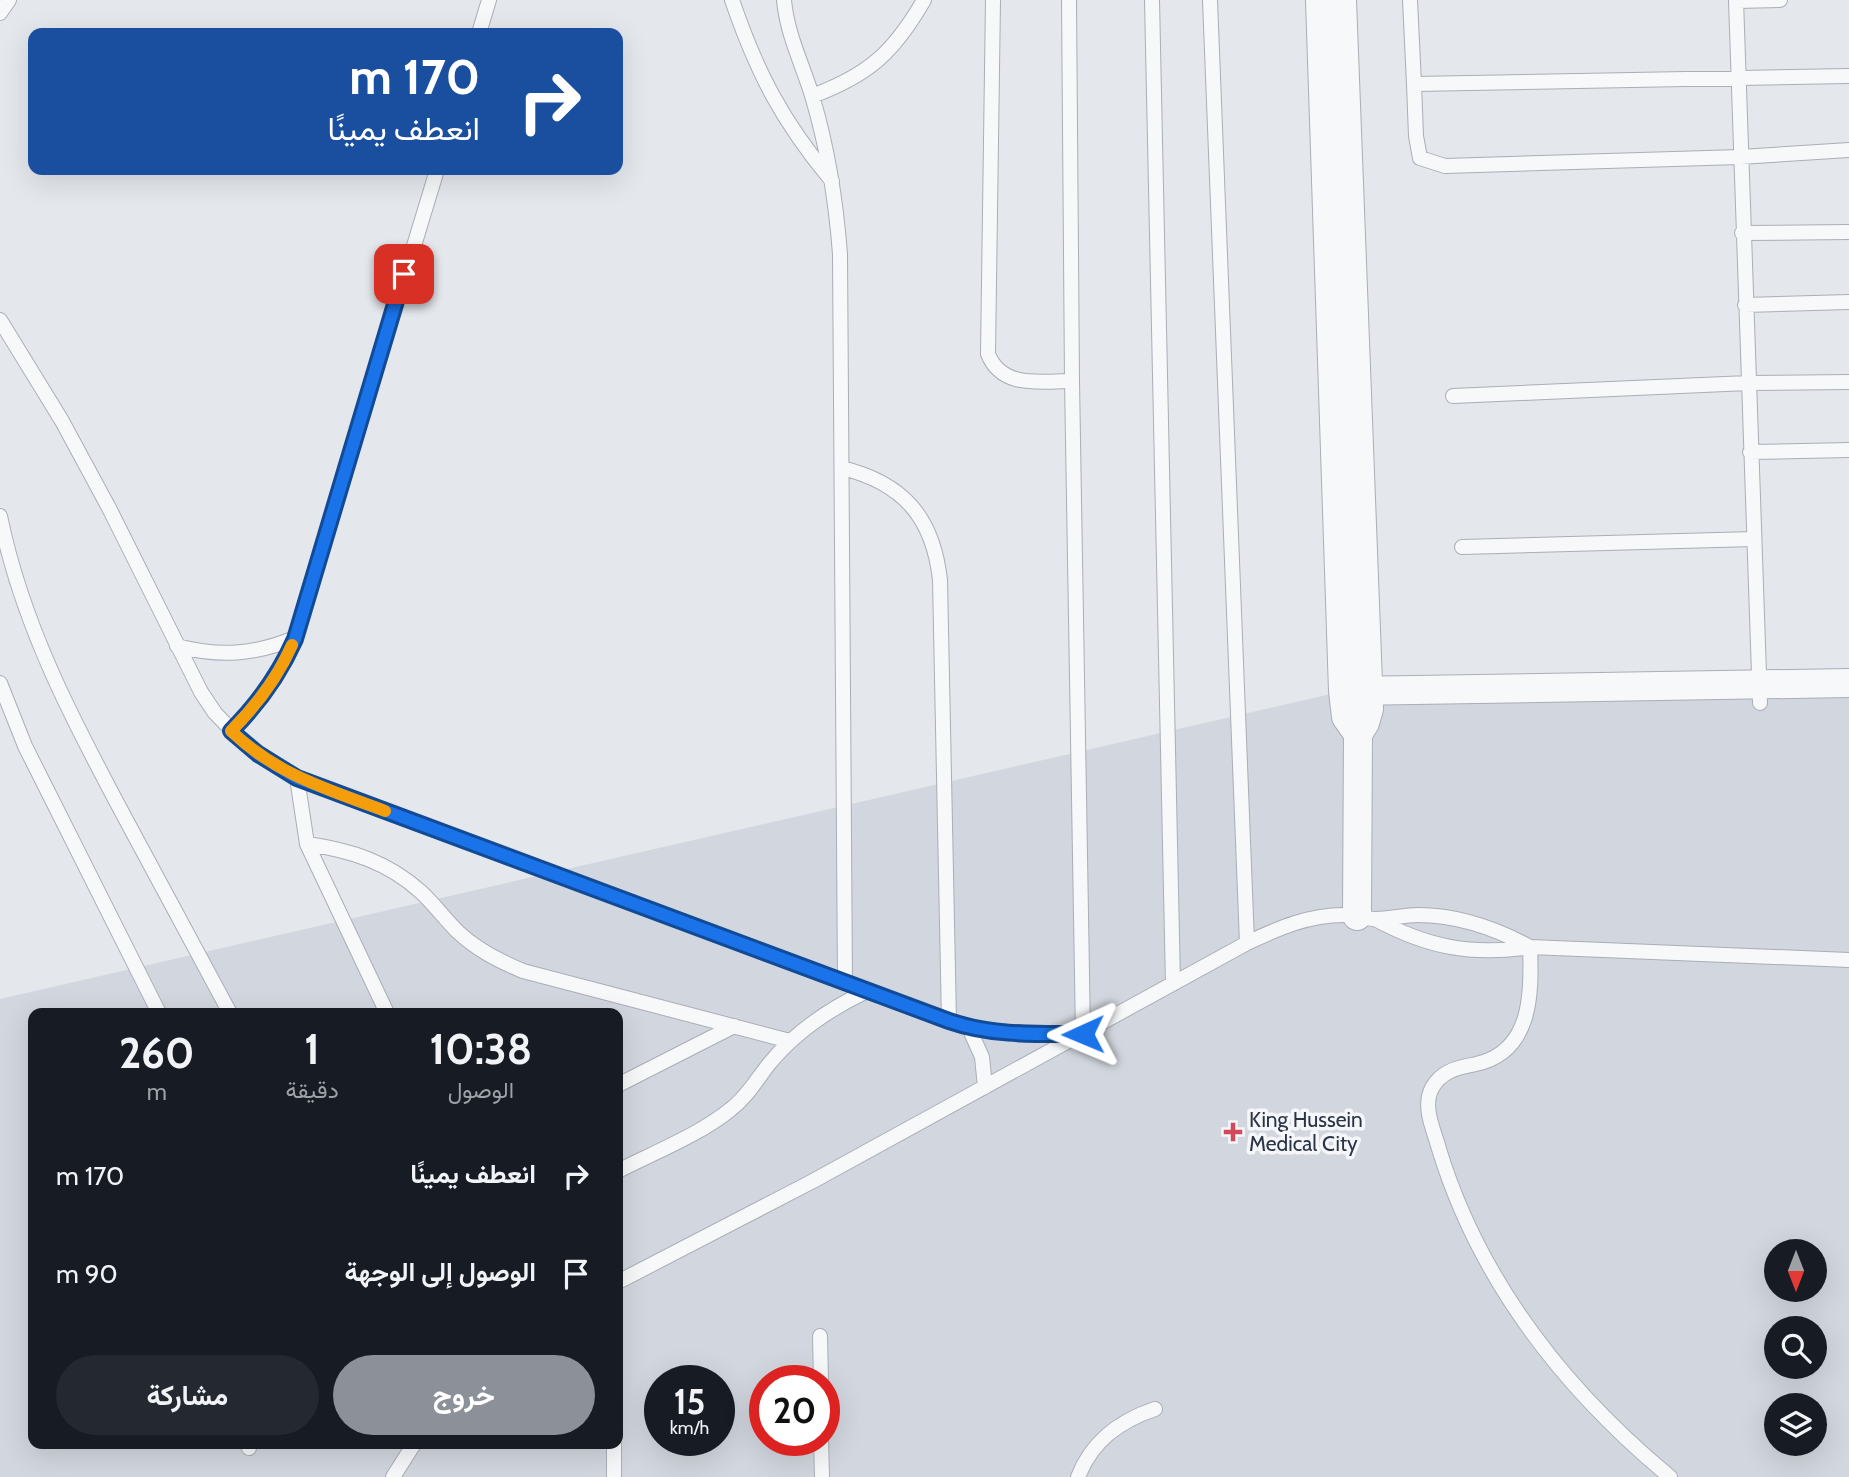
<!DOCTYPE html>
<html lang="ar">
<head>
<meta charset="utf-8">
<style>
	body { margin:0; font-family:Cabin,Vazirmatn,sans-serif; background:#242831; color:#f1f3f6; direction:rtl; height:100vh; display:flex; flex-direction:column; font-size:26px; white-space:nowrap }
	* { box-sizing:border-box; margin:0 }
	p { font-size:23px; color:#9ea1a6 }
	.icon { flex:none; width:38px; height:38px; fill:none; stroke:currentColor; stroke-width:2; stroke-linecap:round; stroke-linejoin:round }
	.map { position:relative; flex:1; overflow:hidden; direction:ltr }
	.side { position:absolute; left:28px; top:1008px; width:595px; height:441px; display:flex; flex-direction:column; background:#171b24; border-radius:14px; box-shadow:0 7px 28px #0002; direction:rtl }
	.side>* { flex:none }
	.top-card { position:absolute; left:28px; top:28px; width:595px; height:147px; border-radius:14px; box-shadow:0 7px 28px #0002; direction:rtl; background:#1a4fa0; color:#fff; overflow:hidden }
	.needle { width:46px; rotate:180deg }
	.fabs { position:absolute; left:1764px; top:1239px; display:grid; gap:14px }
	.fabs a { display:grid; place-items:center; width:63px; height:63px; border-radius:50%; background:#171b24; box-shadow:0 7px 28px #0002; font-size:35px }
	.speed { position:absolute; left:644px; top:1365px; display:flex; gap:14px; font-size:35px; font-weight:700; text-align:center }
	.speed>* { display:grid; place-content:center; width:91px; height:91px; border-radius:50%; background:#171b24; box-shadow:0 7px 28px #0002; line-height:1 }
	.speed small { font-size:18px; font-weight:400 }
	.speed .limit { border:10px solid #d22; background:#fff; color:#111 }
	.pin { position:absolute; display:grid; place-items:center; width:60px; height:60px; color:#fff; margin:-30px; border-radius:14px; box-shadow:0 4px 10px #0006 }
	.me { position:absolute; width:77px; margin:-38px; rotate:269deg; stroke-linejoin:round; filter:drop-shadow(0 0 5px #0008) }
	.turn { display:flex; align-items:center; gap:24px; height:147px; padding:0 28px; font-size:32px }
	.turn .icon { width:91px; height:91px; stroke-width:2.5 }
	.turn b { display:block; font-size:49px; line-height:60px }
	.eta { display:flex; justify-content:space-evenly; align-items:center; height:119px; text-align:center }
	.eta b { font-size:42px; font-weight:700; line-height:49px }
	.button { display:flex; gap:14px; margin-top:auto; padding:14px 28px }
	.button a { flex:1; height:80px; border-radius:42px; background:#8c9099; color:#fff; font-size:28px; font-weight:700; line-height:80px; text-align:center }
	.button a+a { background:#242831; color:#f1f3f6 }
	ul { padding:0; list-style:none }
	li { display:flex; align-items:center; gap:21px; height:98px; padding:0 28px }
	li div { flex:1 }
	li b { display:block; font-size:26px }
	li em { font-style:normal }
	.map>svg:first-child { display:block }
</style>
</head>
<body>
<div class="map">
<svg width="1849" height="1477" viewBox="0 0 1849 1477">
	<rect width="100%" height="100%" fill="#e4e7ec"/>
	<path fill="#d2d6de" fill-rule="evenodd" d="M1849,682V1477H0V999L1353,689ZM33,1013H618V1444H33ZM1776,1251H1815V1290H1776ZM1776,1328H1815V1367H1776ZM660,1381H719V1440H660ZM765,1381H824V1440H765ZM1776,1405H1815V1444H1776Z"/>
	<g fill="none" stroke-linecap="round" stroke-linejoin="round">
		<defs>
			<path id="service" d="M732,0C757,73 782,121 832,181
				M784,0C787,35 803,65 813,99C828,150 836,201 840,254L845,983
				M993,0L988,354C1002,389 1040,381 1072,381
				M1152,0L1173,984
				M1210,0L1247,943
				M1410,0L1414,84L1849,76
				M1736,0L1760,703
				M1736,1L1780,0
				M0,13L9,0
				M479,33L489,0
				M1414,84L1416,136L1420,158L1445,166L1740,157L1849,150
				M812,96C869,75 894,52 924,0
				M1742,233L1849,232
				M1745,305L1849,302
				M0,320L62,421L109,508L201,692L215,713L244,743L297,778L969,1028L1007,1032L1083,1034L1072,381L1069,0
				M1453,396L1748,383L1849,382
				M1750,452L1849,450
				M842,468C903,483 933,517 940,580L949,1021
				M0,516C22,624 72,719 124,816C159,881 194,947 230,1013
				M1462,547L1754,539
				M177,646C219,657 254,655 295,638
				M0,683L25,746L159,1013
				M231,731C259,703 279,674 295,638L437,170
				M297,778L307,844L387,1013
				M307,844C350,850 388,862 421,892C434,904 445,919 458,932C477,950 499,961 523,971L790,1041
				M1375,919C1427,947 1471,956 1530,947L1849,960
				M1530,947C1532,993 1532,1052 1476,1064C1458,1068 1442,1070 1432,1088C1422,1107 1434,1130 1439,1149C1480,1283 1564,1389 1670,1477
				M969,1028L982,1057L985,1087
				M618,1085L734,1026
				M618,1171C653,1153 701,1134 731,1109C747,1097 757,1079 769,1064C796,1031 829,1009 867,991
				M618,1282L813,1181L1247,943C1279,928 1308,915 1344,915C1354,915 1365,919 1375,919C1390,919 1404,915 1418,915C1458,915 1495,928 1530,947
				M820,1336L821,1381
				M821,1440L822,1477
				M247,1444L249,1448
				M614,1444V1477
				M393,1477L414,1444
				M1078,1477C1092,1441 1119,1421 1155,1409"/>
			<path id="minor" d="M1320,0L1343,691L1346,717L1358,734
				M1342,0L1369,709L1365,723L1358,734L1357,916
				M1350,691L1849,683"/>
		</defs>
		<use href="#service" stroke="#a9aeb7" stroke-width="16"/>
		<use href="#minor" stroke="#a9aeb7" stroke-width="30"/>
		<use href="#service" stroke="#f7f8fa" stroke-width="14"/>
		<use href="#minor" stroke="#f7f8fa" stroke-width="28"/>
	</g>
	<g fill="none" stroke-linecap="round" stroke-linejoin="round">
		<defs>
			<path id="route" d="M404,274L295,639C279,675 259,703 231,731L258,754L297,778L949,1021C992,1036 1039,1034 1083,1034"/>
		</defs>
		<use href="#route" stroke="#114b97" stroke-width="18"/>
		<use href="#route" stroke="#1a73e8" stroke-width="12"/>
		<path stroke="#f59e0b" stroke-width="12" d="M292,645C277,679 257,705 231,731C277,775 327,789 385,811"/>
	</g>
	<path fill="#d1495b" stroke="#f4f6f9" stroke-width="2.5" d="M1229.5 1121.5h7v7h7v7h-7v7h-7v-7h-7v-7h7z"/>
	<g text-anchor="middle" stroke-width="7" stroke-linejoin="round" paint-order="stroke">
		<g font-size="21" fill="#2b3445" stroke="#f4f6f9" text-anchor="start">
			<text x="1249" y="1127">King Hussein<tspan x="1249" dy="24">Medical City</tspan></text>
		</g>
	</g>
</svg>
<div class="fabs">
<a><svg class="needle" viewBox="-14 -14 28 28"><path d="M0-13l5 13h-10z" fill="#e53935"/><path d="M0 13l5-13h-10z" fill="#9ea1a6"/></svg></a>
<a><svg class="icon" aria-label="search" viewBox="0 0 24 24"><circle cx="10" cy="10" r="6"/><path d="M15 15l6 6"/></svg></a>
<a><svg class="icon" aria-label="layers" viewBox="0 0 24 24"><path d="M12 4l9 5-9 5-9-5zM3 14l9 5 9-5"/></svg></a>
</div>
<div class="speed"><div>15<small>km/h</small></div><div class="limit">20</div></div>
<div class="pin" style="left:404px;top:274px;background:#d93025"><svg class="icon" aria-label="arrive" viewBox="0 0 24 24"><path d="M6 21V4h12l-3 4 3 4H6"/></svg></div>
<svg class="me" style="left:1083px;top:1034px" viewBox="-20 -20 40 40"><path d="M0-17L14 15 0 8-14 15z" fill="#1a73e8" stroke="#fff" stroke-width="4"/></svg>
<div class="top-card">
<div class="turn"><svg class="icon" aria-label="right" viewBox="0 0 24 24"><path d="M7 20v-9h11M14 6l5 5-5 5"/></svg><div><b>170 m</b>انعطف يمينًا</div></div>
</div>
<section class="side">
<div class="eta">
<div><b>10:38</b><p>الوصول</p></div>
<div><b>1</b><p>دقيقة</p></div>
<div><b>260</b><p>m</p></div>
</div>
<ul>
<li><svg class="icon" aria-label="right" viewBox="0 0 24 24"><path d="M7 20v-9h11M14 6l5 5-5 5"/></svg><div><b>انعطف يمينًا</b></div><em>170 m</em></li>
<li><svg class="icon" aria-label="arrive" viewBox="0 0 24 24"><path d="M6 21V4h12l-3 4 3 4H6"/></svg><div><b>الوصول إلى الوجهة</b></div><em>90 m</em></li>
</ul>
<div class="button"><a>خروج</a><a>مشاركة</a></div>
</section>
</div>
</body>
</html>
